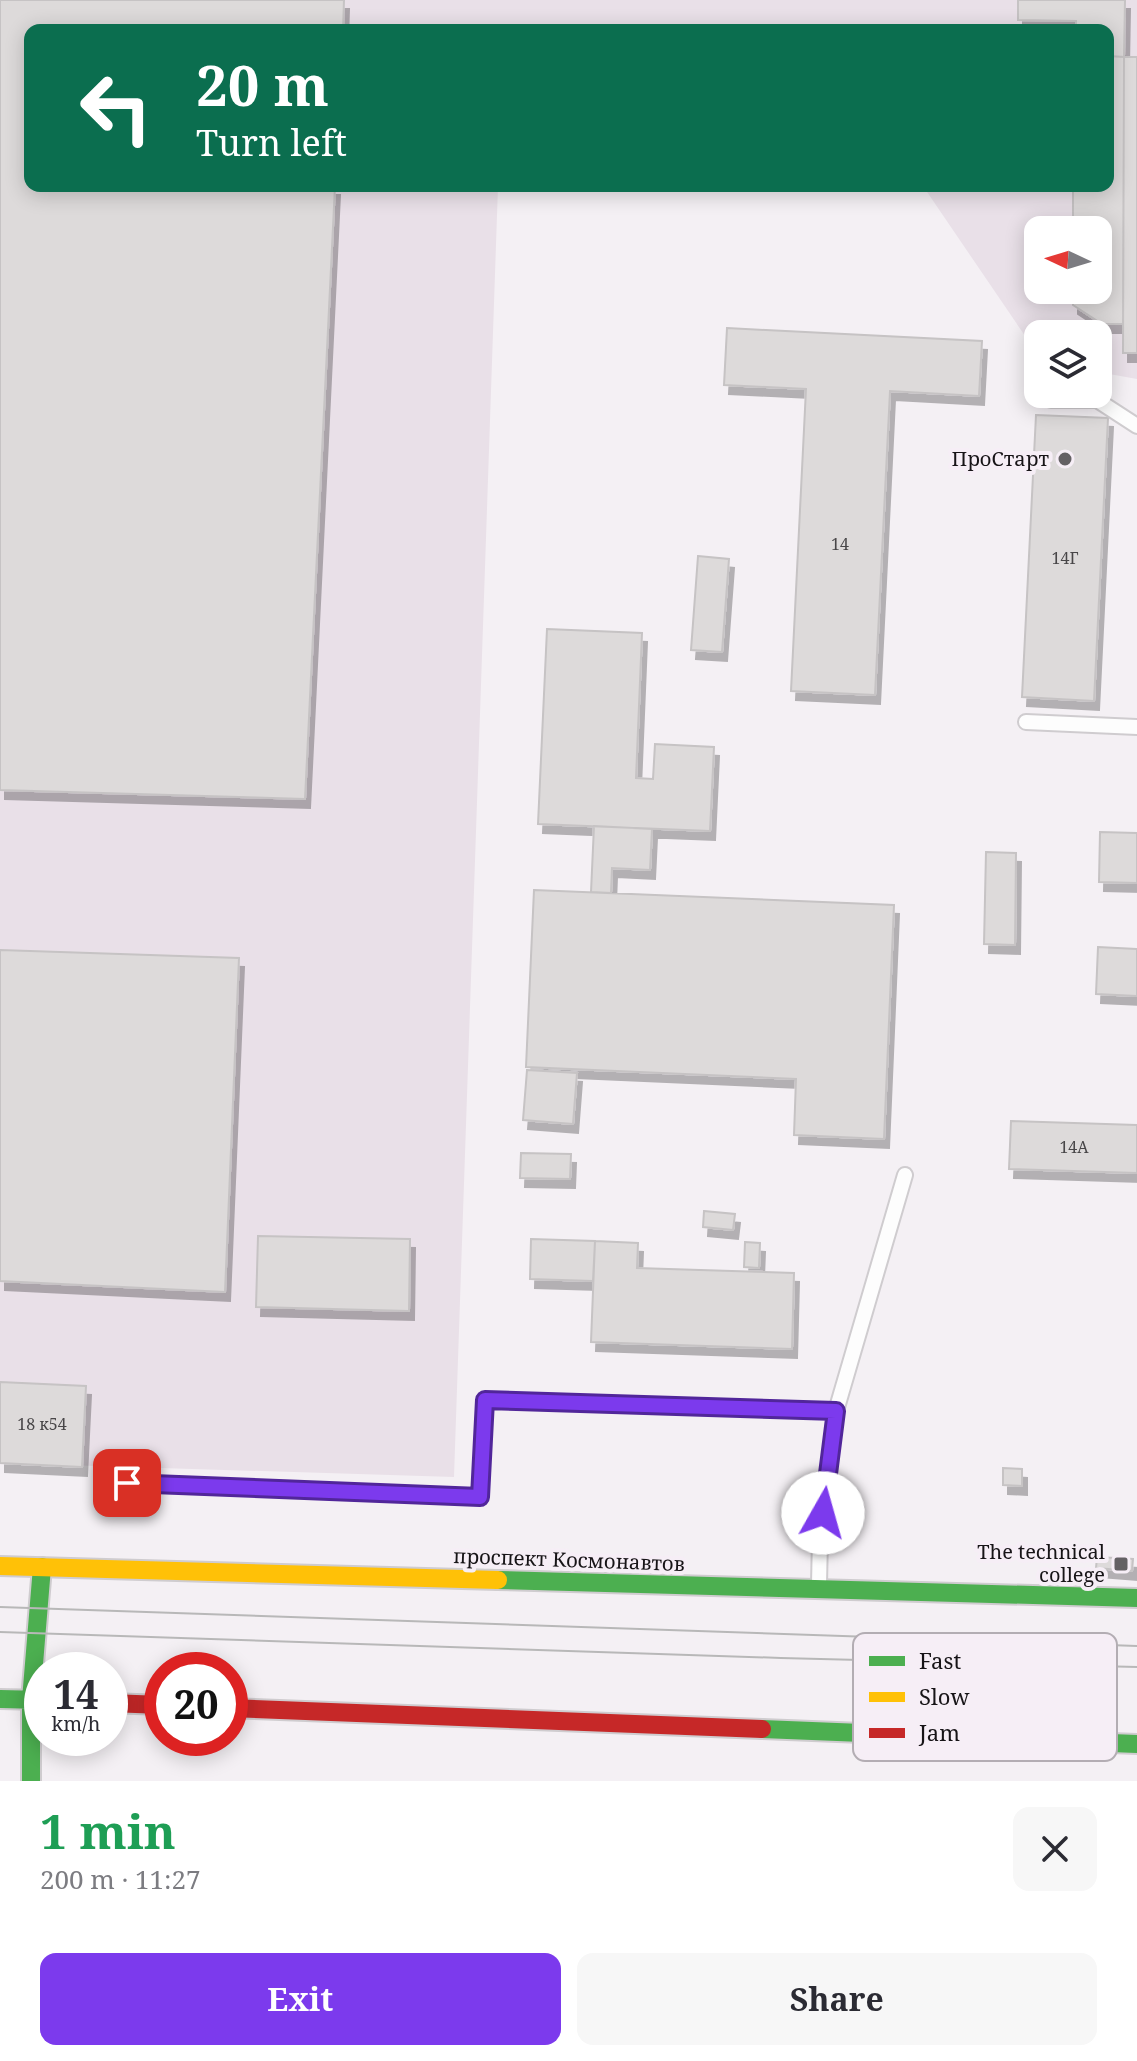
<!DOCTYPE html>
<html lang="en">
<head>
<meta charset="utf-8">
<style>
	body { margin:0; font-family:"Noto Serif",serif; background:#f7f7f7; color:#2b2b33; height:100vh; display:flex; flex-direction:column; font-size:30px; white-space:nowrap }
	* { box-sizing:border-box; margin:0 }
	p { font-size:26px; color:#7c7c81 }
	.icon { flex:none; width:44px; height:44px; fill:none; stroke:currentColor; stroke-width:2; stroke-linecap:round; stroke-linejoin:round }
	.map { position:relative; height:1781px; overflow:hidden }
	.details { display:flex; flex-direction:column; background:#fff; flex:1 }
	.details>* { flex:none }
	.top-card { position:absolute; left:24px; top:24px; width:1090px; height:168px; border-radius:16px; box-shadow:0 4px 20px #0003; background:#0b6e4f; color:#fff; overflow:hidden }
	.needle { width:52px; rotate:274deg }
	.tools { position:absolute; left:1024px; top:216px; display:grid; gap:16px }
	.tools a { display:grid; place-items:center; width:88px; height:88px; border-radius:16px; background:#fff; box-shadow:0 4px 20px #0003; font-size:40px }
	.speed { position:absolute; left:24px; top:1652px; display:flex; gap:16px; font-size:40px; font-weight:700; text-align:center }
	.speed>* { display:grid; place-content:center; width:104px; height:104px; border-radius:50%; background:#fff; box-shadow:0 4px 20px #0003; line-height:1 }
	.speed small { font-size:20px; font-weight:400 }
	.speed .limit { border:12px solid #d22; background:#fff; color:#111 }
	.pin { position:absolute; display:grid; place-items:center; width:68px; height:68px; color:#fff; margin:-34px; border-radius:16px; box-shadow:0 4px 12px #0006 }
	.me { position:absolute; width:88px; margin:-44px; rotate:7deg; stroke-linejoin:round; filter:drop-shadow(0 0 6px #0008) }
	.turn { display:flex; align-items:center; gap:28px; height:168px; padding:0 40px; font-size:36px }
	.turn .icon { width:104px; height:104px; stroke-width:2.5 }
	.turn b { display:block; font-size:56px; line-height:68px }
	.round { display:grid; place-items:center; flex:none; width:84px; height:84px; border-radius:16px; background:#f7f7f7 }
	.head { display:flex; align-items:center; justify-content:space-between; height:136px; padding:0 40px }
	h1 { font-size:48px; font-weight:700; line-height:60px; color:#1e9e55 }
	.primary-button { display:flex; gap:16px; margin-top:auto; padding:16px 40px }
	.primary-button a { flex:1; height:92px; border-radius:16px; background:#7c3aed; color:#fff; font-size:32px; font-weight:700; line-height:92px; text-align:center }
	.primary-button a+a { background:#f7f7f7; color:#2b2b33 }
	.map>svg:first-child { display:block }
</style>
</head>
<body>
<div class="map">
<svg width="1137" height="1781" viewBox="0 0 1137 1781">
	<defs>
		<filter id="shadow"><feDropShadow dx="5" dy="9" stdDeviation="0" flood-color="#0004"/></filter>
	</defs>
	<rect width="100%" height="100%" fill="#f4f0f4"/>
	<path fill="#e9e0e8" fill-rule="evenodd" d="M0,0H1137V379L1098,372V334H1038V355L923,186H1108V30H30V186H498L454,1477L0,1463ZM1038,230H1098V290H1038Z"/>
	<path fill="#dddada" stroke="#c6c3c4" stroke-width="2" filter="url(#shadow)" d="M0,0H344L343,30H30V186H335L305,799L0,790Z
		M1018,0H1125L1124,57L1108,56V30H1076V21L1018,20Z
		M1108,56L1124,57L1123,324H1102L1073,305V290H1098V230H1073V186H1108Z
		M1124,57H1137V353H1123Z
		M727,328L982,341L979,396L890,391L875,695L791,691L806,389L724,385Z
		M1036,415L1108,418L1094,701L1022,697Z
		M698,556L729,559L722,652L691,650Z
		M547,629L642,633L636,778L653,779L655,744L714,747L710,831L538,824Z
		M594,826L652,829L650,870L612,868L611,893L591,892Z
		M1100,832L1137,833V883L1099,882Z
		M986,852L1016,853L1015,945L984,944Z
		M534,890L894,905L884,1139L794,1135L796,1079L526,1067Z
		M1098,947L1137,949V996L1096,994Z
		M0,950L239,958L225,1292L0,1281Z
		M527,1070L577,1073L573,1124L523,1120Z
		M1011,1121L1137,1125V1173L1009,1169Z
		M521,1153L571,1154L570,1179L520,1178Z
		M704,1211L735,1214L733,1230L703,1227Z
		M258,1236L410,1239L409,1311L256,1307Z
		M531,1239L595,1241L593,1281L530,1279Z
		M595,1241L638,1243L637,1268L794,1273L792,1349L591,1342Z
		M745,1242L760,1243L759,1268L744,1267Z
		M0,1382L86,1386L82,1467L0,1463Z
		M1003,1468L1022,1469V1486L1003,1485Z
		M1097,1557L1133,1559L1132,1571L1096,1568Z"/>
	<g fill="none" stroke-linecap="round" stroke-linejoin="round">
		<defs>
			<path id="lane" d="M1051,400H1097L1137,426
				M1026,722L1137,727
				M127,1483L480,1497L485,1400L836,1411
				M819,1584L820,1538L836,1411L905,1175"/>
			<path id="fast" d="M498,1580L1137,1598
				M0,1699L42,1700
				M762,1729L1137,1744
				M31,1781V1700L42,1567"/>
			<path id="slow" d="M0,1566L498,1580"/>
			<path id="jam" d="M110,1703L162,1705
				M230,1708L762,1729"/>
		</defs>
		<use href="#lane" stroke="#cfcccf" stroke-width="18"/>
		<use href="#fast" stroke="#cfcccf" stroke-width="22"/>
		<use href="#slow" stroke="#cfcccf" stroke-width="22"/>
		<use href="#jam" stroke="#cfcccf" stroke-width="22"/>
		<use href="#lane" stroke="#fdfdfd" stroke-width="14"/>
		<use href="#fast" stroke="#4caf50" stroke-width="18"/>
		<use href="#slow" stroke="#ffc107" stroke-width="18"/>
		<use href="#jam" stroke="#c62828" stroke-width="18"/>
		<path stroke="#b8b8b8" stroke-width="2" d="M0,1607L1137,1646
			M0,1632L781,1658L1137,1667"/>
	</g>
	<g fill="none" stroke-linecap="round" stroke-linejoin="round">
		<defs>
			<path id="route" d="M127,1483L480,1497L485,1400L836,1411L823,1513"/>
		</defs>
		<use href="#route" stroke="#51269a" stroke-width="20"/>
		<use href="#route" stroke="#7c3aed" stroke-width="14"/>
	</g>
	<g fill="#646164" stroke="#f6eef6" stroke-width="3">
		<circle cx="1065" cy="459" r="8"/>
		<rect x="1113" y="1556" width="16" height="16" rx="4"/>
	</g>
	<g text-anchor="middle" stroke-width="8" stroke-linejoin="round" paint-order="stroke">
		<g font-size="16" fill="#484648">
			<text x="840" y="550">14</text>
			<text x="1065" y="564">14Г</text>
			<text x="1074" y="1153">14А</text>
			<text x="42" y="1430">18 к54</text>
		</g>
		<g font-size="20" fill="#171417" stroke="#f6eef6" text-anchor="end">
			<text x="1049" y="466">ПроСтарт</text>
			<text x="1105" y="1559">The technical<tspan x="1105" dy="23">college</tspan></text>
		</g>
		<g font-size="20" fill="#171417" stroke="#f6eef6">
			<text transform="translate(569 1560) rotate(2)" y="7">проспект Космонавтов</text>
		</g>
	</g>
	<rect x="853" y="1633" width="264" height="128" rx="12" fill="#f6eef6" stroke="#b3adb3" stroke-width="2"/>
	<rect x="869" y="1656" width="36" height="10" fill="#4caf50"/>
	<rect x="869" y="1692" width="36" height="10" fill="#ffc107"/>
	<rect x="869" y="1728" width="36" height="10" fill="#c62828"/>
	<g font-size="22" fill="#171417">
		<text x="919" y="1669">Fast</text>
		<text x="919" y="1705">Slow</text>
		<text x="919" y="1741">Jam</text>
	</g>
</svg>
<div class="tools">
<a><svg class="needle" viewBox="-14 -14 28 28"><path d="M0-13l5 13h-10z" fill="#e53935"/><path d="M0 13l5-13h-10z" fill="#7c7c81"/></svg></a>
<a><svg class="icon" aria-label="layers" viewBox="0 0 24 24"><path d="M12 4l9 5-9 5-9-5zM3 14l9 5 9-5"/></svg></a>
</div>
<div class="speed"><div>14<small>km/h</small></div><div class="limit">20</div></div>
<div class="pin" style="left:127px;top:1483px;background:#d93025"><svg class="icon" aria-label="arrive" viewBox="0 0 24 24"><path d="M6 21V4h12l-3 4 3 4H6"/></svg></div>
<svg class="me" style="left:823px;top:1513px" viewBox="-20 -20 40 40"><circle r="19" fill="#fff"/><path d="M0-13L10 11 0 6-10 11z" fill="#7c3aed"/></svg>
<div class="top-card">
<div class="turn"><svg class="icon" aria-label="left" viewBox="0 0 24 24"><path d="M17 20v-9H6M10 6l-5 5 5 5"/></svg><div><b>20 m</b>Turn left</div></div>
</div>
</div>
<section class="details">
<div class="head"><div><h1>1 min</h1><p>200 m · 11:27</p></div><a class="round"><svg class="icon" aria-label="close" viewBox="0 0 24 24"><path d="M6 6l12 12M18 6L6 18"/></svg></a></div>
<div class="primary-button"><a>Exit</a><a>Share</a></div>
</section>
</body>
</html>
